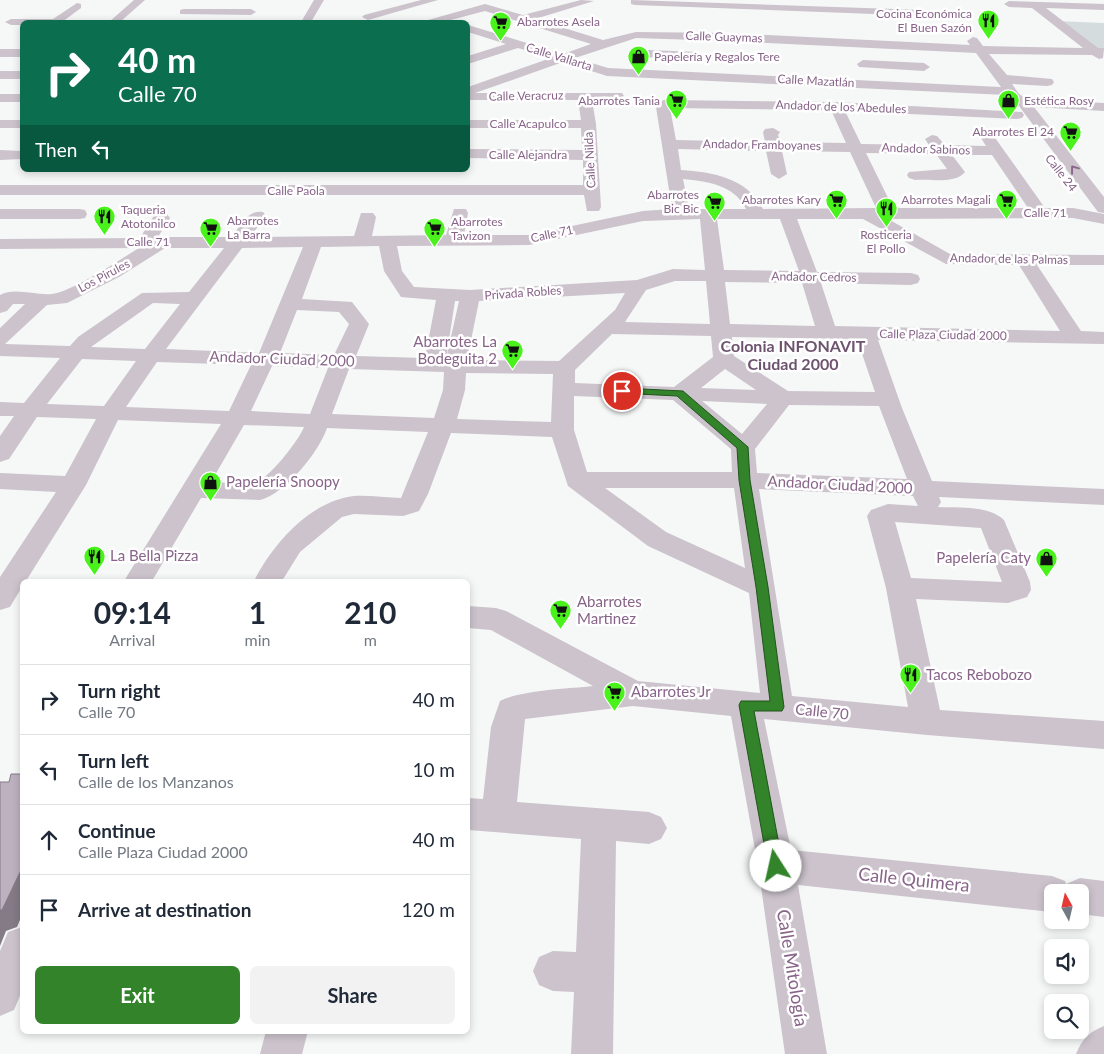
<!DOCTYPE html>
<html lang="en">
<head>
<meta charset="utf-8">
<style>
	body { margin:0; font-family:Lato,sans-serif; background:#f2f2f3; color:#1f2937; height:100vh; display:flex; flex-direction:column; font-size:19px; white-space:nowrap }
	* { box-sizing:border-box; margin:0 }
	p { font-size:16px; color:#747a83 }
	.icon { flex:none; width:28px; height:28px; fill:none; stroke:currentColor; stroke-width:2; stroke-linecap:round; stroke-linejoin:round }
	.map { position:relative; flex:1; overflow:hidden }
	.side { position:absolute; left:20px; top:579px; width:450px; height:455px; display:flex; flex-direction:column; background:#fff; border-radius:8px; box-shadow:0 2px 8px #0003 }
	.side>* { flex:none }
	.guide { position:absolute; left:20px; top:20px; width:450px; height:152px; border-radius:8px; box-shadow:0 2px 8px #0003; background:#0b6e4f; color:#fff; overflow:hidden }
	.needle { width:32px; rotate:352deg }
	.controls { position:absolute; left:1044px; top:884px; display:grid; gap:10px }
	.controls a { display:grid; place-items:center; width:45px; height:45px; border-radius:8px; background:#fff; box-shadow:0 2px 8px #0003; font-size:25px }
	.pin { position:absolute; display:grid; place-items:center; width:42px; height:42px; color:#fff; margin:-21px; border:2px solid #fff; border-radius:50%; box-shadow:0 1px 5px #0007 }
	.me { position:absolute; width:55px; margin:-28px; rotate:350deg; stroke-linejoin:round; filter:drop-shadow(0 0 4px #0008) }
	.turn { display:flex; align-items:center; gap:18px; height:105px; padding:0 15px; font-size:22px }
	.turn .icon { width:65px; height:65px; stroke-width:2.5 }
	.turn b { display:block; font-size:35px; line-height:42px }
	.then { display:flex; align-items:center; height:48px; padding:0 15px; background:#0003; gap:10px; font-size:19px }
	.eta { display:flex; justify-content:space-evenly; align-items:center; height:85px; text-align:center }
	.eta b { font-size:30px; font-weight:700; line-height:35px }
	.cta { display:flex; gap:10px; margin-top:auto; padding:10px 15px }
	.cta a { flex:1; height:58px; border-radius:8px; background:#32832a; color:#fff; font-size:20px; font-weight:700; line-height:58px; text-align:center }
	.cta a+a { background:#f2f2f3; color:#1f2937 }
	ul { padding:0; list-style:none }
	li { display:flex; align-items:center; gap:15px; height:70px; padding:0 15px; border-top:1px solid #e0e1e3 }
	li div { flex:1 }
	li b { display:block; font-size:19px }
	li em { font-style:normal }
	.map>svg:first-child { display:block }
</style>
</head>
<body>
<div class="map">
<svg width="1104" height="1054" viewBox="0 0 1104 1054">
	<rect width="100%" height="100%" fill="#f5f8f7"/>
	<path fill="#d4dcde" d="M1056,21L1104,23V52H1095Z"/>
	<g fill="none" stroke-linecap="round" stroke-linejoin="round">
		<path fill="#ccc3cc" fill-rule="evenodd" d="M134,0H145L120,22H109Z
			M314,0H324L311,22H301Z
			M421,0H438L368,20L362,17L364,15Z
			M581,0L594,1L535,19L603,40L636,32L726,33L970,45L967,41L973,37L977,38L983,46L1083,48L1032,8L1009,7L1004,4L1009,1L1104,4V10L1046,8L1098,48H1104L1103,58L1099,59L1092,55L989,54L1007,75L1052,79L1054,82L1052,85L1047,86L1012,84L1019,94L1027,99L1104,103V111L1034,107L1104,197V213L1098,212L1019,106L1007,105L1005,102L1008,99L1006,95L607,76L563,62L475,93H622L624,96L617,100H592L596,124L601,207L599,211H587L584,195H0V185H583V160L468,158V149L582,150L581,128H468V120H581L578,100H468V87L551,58L518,48L468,64V56L506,44L468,32V25L563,54L591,44L485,11L443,22H426L428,20L485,4L523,15ZM636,38L726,41L976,53L1001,87L608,68L575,58Z
			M631,0L953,11L959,14L953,17L635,5L631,4Z
			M77,3L81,4V8L62,22H22V25H11L5,22L11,19H53Z
			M184,9H251L256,12L251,15L180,14V10Z
			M0,49H22V57H0Z
			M648,50L698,52L704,56L698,60L644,57L642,54Z
			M863,60L924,63L930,67L924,71L859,67L857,64Z
			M0,71H22V79H0Z
			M0,94H22V102H0Z
			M665,100L836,102L1022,112L1024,115L1022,118L1017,119L845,111L861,144L929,145L925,139L932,135L937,136L945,145L986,146L981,138L983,135H993L1045,208H1073L1104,214V224L1073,218L888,219L950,254L1104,255V265H1037L1081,331L1104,332V344L878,340L902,408L932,481L1104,489V505L939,497L941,502L938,507C958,508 989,505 1004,520L1030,582L1031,590L1027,597L1008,603L916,599L940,710L1104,721V749L927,735L764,719L791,850L1052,876L1065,881L1066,884L1080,878L1104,881V917L1080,914V892H1052V912L798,885L827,1054H785L758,866L731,716L633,706L525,719L517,802L649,812L661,817L667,828L661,839L649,844L616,841L613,1054H571L574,992L553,991L539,985L533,971L539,957L553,951L576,952L581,839L468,830V798L483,799L491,727L500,701C522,690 566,689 593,686L491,630L468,628V606L496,608L506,611L638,681L760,693L749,593L648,546L568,486L552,437L451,433L428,494L419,511L403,516L354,514L342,517L300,552L282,581H254C273,544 310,501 354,496C369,495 386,498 401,498L428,432L327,428C319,452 285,494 260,500L201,498L152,581H124L221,424L118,420L86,485L26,581H22V587L10,607L0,610V577L56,492L0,489V473L65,476L96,419L37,417L9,459L0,462V436L14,416H0V402L24,403L60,358L0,356V328L25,304H13L7,311L0,313V295C17,286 40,298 57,293C81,286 118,261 139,248L0,249V239L140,238L155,214H167L170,218L158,237H232C240,226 248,209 263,212L266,216L250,237L354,236L361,213H373L376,217L372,236L446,235L454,209H466L468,213L464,235H529L643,211L672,209L656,107L660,101ZM670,108L831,110L846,143L780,142L778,135L780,132L773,128L765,129L763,132L765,142L676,140ZM678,149L766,151L771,174L779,179L787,174L782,151L850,152L876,208L763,209C747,178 713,172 681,170ZM866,153L936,154L947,169L909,172L907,175L909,178L915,180C929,179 956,184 965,172L952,155H992L1028,208H893ZM683,179C706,181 735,185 746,209H689ZM700,219L705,270L673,269L637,280L470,290L414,287L402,271L397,246L529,245L643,221ZM717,219H780L799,271L724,270ZM797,219H863L946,264L1019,265L1060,331L835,326L821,283L911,285L918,283L920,279L918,275L911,273L817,272ZM379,246L384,271L401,297L436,300L425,358L356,356L369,324L352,302L302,299L321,247ZM303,247L259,353L166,349L242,248ZM165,248H224L189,292L142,293L78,337L70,346L5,344L47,305L67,303L119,277ZM675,281H706L710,324L625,322L646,290ZM725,282L802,283L815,326L730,324ZM625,293L615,310L559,361L467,360L479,301ZM455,301H459L446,359ZM153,303L180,304L145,349L91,347ZM297,310L339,312L349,324L334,355L280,353ZM612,334L711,336L713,357L674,387L575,383V370ZM732,337L857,339L875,392L788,391L734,356ZM82,359L136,361L104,406L47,404ZM157,362L251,365L229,411L126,407ZM272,366L328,368L310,414L251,411ZM349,369L444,372L443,390L434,418L332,414ZM725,369L756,390L701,388ZM466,373L553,374L551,422L457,419L465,390ZM574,396L673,400L731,449L732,472H587L574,430ZM702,401L767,404L742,434ZM789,405L879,406L907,479L757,473L755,449ZM244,425L304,427C299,440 267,482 253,483C240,485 224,482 211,482ZM605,488H734L745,568L666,532ZM759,489L913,496L918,506L888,504L871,510L867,516L886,588L908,707L792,696ZM895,522L981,528L1002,582L911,578Z
			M0,120H22V128H0Z
			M0,150L22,151V159L0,160Z
			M0,209H79L85,210L87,214L85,218L79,219H0Z
			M22,927V991L14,1010L0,1016V951L8,932Z
			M1104,1026V1054H1076C1083,1038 1088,1033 1104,1026Z
			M266,1031H308L302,1054H260Z"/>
	</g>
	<path fill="#847b86" d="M22,868V915L17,927L6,931L0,946V910Z"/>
	<path fill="#bdb0bf" stroke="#847b86" d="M11,774H22V868L2,910H0V782H9Z"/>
	<defs><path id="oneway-chevron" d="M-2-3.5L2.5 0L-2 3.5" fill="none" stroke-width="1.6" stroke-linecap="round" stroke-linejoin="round" transform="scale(1.25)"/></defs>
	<use stroke="#8b698c" href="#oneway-chevron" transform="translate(1074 169) rotate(-127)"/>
	<path fill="#32832a" stroke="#20551b" d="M622,388L683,391L748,447L750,480L768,587L784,707L782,711H754L783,866L781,872L776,874L770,872L768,866L739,705L741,701H770L756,587L739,480L737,448L677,396L618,393L617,391Z"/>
	<defs>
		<symbol id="restaurant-pin" viewBox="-11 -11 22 30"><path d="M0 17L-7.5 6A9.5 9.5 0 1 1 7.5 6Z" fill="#49f21b" stroke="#fff"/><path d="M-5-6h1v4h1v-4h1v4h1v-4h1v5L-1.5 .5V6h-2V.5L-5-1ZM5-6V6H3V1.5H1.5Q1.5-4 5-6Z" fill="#111"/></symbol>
		<symbol id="supermarket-pin" viewBox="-11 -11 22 30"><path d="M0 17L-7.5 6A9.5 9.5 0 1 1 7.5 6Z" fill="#49f21b" stroke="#fff"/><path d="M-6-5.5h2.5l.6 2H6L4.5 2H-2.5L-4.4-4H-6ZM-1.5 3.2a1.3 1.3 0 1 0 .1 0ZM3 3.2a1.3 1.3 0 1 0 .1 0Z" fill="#111"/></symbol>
		<symbol id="shop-pin" viewBox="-11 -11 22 30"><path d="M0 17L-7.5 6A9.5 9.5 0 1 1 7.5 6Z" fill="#49f21b" stroke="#fff"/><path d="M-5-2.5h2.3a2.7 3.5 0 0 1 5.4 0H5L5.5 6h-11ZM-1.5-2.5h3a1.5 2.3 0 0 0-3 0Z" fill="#111"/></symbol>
	</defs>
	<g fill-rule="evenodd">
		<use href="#restaurant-pin" x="976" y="8" width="25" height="34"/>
		<use href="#supermarket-pin" x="488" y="10" width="25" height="34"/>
		<use href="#shop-pin" x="626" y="44" width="25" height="34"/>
		<use href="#supermarket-pin" x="664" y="88" width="25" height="34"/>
		<use href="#shop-pin" x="996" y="88" width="25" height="34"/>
		<use href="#supermarket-pin" x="1058" y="120" width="25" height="34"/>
		<use href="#supermarket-pin" x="824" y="188" width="25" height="34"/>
		<use href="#supermarket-pin" x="994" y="188" width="25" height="34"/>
		<use href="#supermarket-pin" x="702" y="190" width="25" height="34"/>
		<use href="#restaurant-pin" x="874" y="196" width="25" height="34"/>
		<use href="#restaurant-pin" x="92" y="204" width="25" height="34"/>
		<use href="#supermarket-pin" x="198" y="216" width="25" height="34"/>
		<use href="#supermarket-pin" x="422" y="216" width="25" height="34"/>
		<use href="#supermarket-pin" x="500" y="338" width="25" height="34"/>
		<use href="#shop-pin" x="198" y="470" width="25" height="34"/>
		<use href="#restaurant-pin" x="82" y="544" width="25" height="34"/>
		<use href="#shop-pin" x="1034" y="546" width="25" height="34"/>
		<use href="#supermarket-pin" x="548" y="598" width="25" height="34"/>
		<use href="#restaurant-pin" x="898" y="662" width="25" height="34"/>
		<use href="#supermarket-pin" x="602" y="680" width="25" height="34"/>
	</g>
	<g text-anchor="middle" stroke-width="5" stroke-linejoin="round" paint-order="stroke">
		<g font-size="12" fill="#886489" stroke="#fff" text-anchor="end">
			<text x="972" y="18">Cocina Económica<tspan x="972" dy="14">El Buen Sazón</tspan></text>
			<text x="517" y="26" text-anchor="start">Abarrotes Asela</text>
			<text x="654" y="61" text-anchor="start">Papelería y Regalos Tere</text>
			<text x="660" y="105">Abarrotes Tania</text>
			<text x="1024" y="105" text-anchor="start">Estética Rosy</text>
			<text x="1054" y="136">Abarrotes El 24</text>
			<text x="699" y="199">Abarrotes<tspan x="699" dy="14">Bic Bic</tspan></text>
			<text x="821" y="204">Abarrotes Kary</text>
			<text x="991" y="204">Abarrotes Magali</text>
			<text x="121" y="214" text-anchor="start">Taqueria<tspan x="121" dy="14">Atotonilco</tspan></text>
			<text x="227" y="225" text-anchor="start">Abarrotes<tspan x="227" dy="14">La Barra</tspan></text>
			<text x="451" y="226" text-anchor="start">Abarrotes<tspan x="451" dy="14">Tavizon</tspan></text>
			<text x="886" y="239" text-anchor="middle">Rosticeria<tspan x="886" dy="14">El Pollo</tspan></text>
		</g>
		<g font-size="12" fill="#886489" stroke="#fff">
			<text transform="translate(724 37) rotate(2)" y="4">Calle Guaymas</text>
			<text transform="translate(559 57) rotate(17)" y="4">Calle Vallarta</text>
			<text transform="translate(816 81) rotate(3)" y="4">Calle Mazatlán</text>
			<text transform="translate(526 96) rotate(-1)" y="4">Calle Veracruz</text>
			<text transform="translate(841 107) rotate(2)" y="4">Andador de los Abedules</text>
			<text x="528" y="128">Calle Acapulco</text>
			<text transform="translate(762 145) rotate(1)" y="4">Andador Framboyanes</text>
			<text transform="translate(926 149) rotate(2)" y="4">Andador Sabinos</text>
			<text x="528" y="159">Calle Alejandra</text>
			<text transform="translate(590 160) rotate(-93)" y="4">Calle Nilda</text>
			<text transform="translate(1061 173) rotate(52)" y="4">Calle 24</text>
			<text x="296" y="195">Calle Paola</text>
			<text x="1045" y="217">Calle 71</text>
			<text transform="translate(552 234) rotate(-12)" y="4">Calle 71</text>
			<text x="148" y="246">Calle 71</text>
			<text transform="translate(1009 259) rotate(1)" y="4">Andador de las Palmas</text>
			<text transform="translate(104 276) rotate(-28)" y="4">Los Pirules</text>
			<text transform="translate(814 277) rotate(1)" y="4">Andador Cedros</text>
			<text transform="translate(523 293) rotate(-4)" y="4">Privada Robles</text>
			<text transform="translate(943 335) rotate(1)" y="4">Calle Plaza Ciudad 2000</text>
		</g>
		<g font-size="15" fill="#886489" stroke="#fff" text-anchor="start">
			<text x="497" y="347" text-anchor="end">Abarrotes La<tspan x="497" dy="17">Bodeguita 2</tspan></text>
			<text x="226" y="487">Papelería Snoopy</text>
			<text x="110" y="561">La Bella Pizza</text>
			<text x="1031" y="563" text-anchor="end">Papelería Caty</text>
			<text x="577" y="607">Abarrotes<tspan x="577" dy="17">Martinez</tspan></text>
			<text x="926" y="680">Tacos Rebobozo</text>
			<text x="631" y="697">Abarrotes Jr</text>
		</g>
		<g font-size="15" fill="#886489" stroke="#fff">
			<text transform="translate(282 359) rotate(2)" y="5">Andador Ciudad 2000</text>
			<text transform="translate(840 485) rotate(3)" y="5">Andador Ciudad 2000</text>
			<text transform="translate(822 712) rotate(6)" y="5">Calle 70</text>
		</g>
		<g font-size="16" font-weight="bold" fill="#6d536d" stroke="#fff">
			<text x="793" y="352">Colonia INFONAVIT<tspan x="793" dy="18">Ciudad 2000</tspan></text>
		</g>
		<g font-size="18" fill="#886489" stroke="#fff">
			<text transform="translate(914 880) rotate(6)" y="6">Calle Quimera</text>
			<text transform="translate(792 968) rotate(81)" y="6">Calle Mitología</text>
		</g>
	</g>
</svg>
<div class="controls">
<a><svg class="needle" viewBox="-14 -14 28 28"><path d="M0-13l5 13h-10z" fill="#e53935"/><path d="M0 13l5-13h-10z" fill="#747a83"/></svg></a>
<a><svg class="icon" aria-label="sound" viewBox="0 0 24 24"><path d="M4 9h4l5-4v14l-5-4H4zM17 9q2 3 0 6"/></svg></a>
<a><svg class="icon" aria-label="search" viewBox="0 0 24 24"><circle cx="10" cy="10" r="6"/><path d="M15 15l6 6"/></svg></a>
</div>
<div class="pin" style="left:622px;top:391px;background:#d93025"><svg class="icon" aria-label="arrive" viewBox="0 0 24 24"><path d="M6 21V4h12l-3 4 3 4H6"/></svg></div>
<svg class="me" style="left:776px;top:866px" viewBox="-20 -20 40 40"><circle r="19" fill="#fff"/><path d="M0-13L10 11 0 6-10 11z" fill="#32832a"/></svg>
<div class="guide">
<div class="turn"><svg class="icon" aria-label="right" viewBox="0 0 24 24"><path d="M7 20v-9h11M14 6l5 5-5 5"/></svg><div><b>40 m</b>Calle 70</div></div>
<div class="then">Then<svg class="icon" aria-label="left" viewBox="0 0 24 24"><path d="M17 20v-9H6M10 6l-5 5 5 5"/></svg></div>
</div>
<section class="side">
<div class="eta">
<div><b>09:14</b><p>Arrival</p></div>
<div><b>1</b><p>min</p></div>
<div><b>210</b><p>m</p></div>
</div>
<ul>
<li><svg class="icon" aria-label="right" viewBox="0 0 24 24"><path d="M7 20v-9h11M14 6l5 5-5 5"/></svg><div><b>Turn right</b><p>Calle 70</p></div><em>40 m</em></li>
<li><svg class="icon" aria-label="left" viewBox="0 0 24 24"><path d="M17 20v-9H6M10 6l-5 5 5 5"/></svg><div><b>Turn left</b><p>Calle de los Manzanos</p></div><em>10 m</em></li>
<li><svg class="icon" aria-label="ahead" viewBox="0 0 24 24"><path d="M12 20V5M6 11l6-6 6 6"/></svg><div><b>Continue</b><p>Calle Plaza Ciudad 2000</p></div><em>40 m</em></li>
<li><svg class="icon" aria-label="arrive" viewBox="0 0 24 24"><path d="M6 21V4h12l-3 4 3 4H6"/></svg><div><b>Arrive at destination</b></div><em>120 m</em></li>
</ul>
<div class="cta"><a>Exit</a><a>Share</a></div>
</section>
</div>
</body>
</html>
